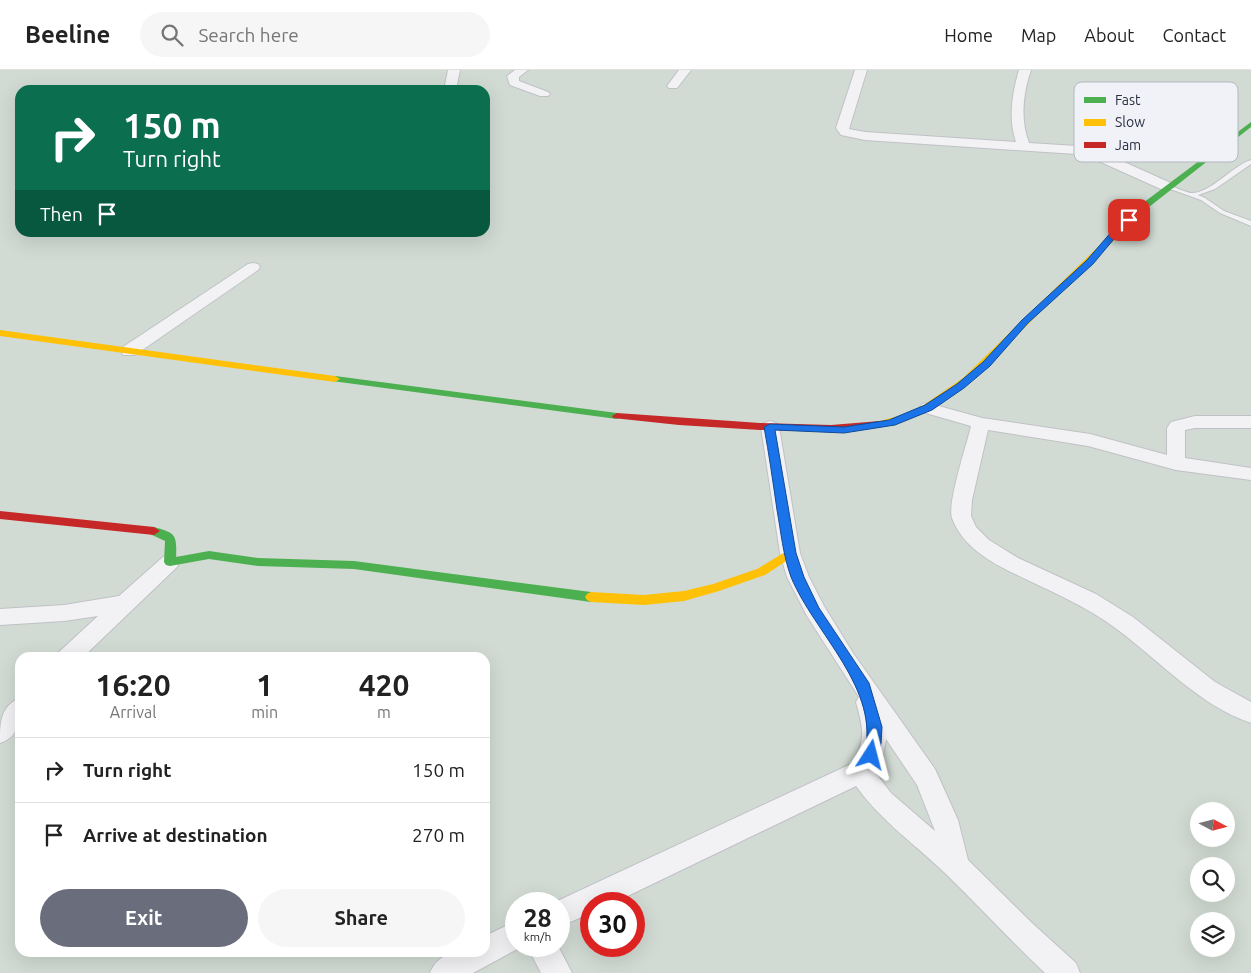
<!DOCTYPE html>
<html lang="en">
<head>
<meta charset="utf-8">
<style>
	body { margin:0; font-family:Ubuntu,sans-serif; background:#f6f6f6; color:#222; height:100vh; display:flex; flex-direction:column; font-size:19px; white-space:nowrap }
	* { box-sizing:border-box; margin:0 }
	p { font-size:16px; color:#767676 }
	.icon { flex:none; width:28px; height:28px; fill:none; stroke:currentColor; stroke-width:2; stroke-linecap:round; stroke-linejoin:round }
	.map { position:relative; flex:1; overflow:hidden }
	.panel { position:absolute; left:15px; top:582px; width:475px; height:305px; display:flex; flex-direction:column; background:#fff; border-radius:15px; box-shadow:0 5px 20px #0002 }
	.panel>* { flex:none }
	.hud { position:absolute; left:15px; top:15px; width:475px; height:152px; border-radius:15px; box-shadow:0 5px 20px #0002; background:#0b6e4f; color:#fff; overflow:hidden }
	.needle { width:32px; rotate:97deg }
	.fabs { position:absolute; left:1190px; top:732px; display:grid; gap:10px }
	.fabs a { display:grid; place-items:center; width:45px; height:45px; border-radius:50%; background:#fff; box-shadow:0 5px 20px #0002; font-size:25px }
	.speed { position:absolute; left:505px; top:822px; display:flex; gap:10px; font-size:25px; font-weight:700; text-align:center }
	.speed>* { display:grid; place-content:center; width:65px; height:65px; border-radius:50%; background:#fff; box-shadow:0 5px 20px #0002; line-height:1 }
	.speed small { font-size:12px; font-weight:400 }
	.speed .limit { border:8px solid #d22; background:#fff; color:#111 }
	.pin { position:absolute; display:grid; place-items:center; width:42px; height:42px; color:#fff; margin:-21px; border-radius:10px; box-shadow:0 2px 8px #0006 }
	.me { position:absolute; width:55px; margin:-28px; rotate:9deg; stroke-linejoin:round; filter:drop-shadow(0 0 4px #0008) }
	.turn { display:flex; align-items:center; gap:18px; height:105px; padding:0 25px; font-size:22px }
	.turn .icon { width:65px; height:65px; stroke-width:2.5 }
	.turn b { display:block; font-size:35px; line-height:42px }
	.then { display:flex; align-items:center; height:48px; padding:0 25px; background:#0003; gap:10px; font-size:19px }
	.eta { display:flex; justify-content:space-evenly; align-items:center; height:85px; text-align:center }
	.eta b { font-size:30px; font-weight:600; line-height:35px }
	.cta { display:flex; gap:10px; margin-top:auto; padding:10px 25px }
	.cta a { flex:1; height:58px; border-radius:30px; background:#6a6e7c; color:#fff; font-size:20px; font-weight:600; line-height:58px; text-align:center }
	.cta a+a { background:#f6f6f6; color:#222 }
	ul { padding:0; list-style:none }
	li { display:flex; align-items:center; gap:15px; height:65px; padding:0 25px; border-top:1px solid #e0e0e0 }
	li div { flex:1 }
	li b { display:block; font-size:19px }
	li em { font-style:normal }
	header { display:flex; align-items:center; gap:30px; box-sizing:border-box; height:70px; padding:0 25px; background:#fff; border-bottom:1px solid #e0e0e0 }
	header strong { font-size:24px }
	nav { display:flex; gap:28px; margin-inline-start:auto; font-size:18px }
	.search { width:350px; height:45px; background:#f6f6f6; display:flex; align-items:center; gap:12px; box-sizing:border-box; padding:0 18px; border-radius:28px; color:#767676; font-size:19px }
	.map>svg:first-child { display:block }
</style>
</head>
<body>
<header>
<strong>Beeline</strong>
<div class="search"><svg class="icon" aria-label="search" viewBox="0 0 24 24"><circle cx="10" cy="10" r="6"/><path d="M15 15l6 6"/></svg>Search here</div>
<nav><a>Home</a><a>Map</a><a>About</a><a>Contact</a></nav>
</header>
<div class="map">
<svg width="1251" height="903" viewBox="0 0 1251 903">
	<rect width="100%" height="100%" fill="#e3e4e8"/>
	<path fill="#d1dbd3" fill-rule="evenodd" d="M0,0H1251V903H0ZM20,20H485V162H20ZM20,588H485V882H20ZM1199,741H1226V769H1199ZM1199,796H1226V824H1199ZM516,834H559V876H516ZM591,834H634V876H591ZM1199,851H1226V879H1199Z"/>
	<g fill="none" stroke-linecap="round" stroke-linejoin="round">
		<defs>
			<path id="lane" d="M1251,90V94L1215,119L1198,125L1205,128L1224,141L1251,151V156L1220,143L1201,130L1165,117L1168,115C1175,117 1184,122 1191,123C1210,124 1232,96 1251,90Z"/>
			<path id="street" d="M448,0H460L456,20H444Z
				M515,0H528L519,7V11L548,22L550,24L548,26H540L510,15L507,6Z
				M679,0H691L677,18H669L667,16Z
				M855,0H867L849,59L865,62L1016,72C1008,48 1012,24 1019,0H1031C1023,24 1020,49 1029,73L1077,76L1104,83L1173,114L1175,117L1173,120H1163L1094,89L1076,84L865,70L841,65L836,58Z
				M253,193L258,194L260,197L258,200L135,285H123L121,281L123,277L248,194Z
				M928,333L982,348L1090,364L1167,385V358L1171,352L1195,346H1251V358H1195L1185,360V388L1251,398V410L1176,400L1088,376L988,360L972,430L971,446L976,457L989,470L1018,488L1096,524L1133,547L1215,612L1251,632V653C1199,635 1161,592 1118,560C1087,536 1050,521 1015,504C990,492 962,476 952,448C947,433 967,374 971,356L922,342L919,338L922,334Z
				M770,351L776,353L779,357L800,483L809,507L824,536L853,583L935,699L958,750L968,790L1032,853L1076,893L1080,903H1045C1011,871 980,837 947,805C915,774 882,752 856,716L611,834H591V843L559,857V834H551L851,694C867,671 863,658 856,632L859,627L807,546L787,507L780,483L761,357L764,353ZM886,669L917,715L935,761L891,723L874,701L883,685Z
				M170,484L177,487L180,492L177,497L82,588H56L59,582L98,546L64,551L0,555V539L64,535L119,526L163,487Z
				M20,628C20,648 21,666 0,673C0,654 0,636 20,628Z
				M516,851V876H523L473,903H430C439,879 463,882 485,882V866Z
				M527,876H558L572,903H541Z"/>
		</defs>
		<use href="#lane" stroke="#c0c1c6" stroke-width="2"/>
		<use href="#street" stroke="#c0c1c6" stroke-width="2"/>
		<use href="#lane" fill="#f2f2f5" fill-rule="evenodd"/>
		<use href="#street" fill="#f2f2f5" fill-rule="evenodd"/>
		<path fill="#4caf50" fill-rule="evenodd" d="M1251,52V57L1149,137H1143V133Z
			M335,306L617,343L622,346L617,349L332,311L330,309L332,307Z
			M154,457C176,463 177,465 176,487L209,481L258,488L354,491L591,522L595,524L597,527L595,530L591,532L354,499L258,496L209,489L170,496L166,495L164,492L165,471L150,464L148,461Z"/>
		<path fill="#ffc107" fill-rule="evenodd" d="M1143,133L1150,135L969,312L930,340L910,349L880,357L876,356L875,354L876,352L902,345L922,336L963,308Z
			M0,260L335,306L340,309L335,312L0,266Z
			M790,479L796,483L794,486L765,505L719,521L684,531L644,535L591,532L587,530L585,527L587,524L591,522L644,525L684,521L713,514L757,499Z"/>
		<path fill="#c62828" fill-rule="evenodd" d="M617,343L760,353L831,355L880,351L885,354L880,357L831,361L760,360L679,355L613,348L612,346Z
			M0,441L154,457L160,461L154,465L0,449Z"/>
	</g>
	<path fill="#1a73e8" stroke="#114b97" d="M1126,148L1133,150L1119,163L1093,194L1028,253L990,296L964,318L932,340L895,355L844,363L775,360L796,483L804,507L819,538L869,613L882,657L881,673L876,689L871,691L866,689L864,685C882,620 814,563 791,507C783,485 781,462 777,440C773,412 769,384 764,357L770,354L844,357L889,350L925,335L957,314L983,292L1022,250L1087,190L1113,160Z"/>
	<rect x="1074" y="12" width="164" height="80" rx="8" fill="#f0f2f7" stroke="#b4b7c1" stroke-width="1"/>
	<rect x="1084" y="27" width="22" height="6" fill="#4caf50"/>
	<rect x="1084" y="49" width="22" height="7" fill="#ffc107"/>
	<rect x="1084" y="72" width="22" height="6" fill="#c62828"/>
	<g font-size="14" fill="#292e42">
		<text x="1115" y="35">Fast</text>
		<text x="1115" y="57">Slow</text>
		<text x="1115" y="80">Jam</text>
	</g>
</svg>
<div class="fabs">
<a><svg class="needle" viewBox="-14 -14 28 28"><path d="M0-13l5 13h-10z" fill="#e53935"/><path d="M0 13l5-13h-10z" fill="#767676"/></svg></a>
<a><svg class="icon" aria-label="search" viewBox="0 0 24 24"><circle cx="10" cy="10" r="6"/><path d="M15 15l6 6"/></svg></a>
<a><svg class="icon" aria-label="layers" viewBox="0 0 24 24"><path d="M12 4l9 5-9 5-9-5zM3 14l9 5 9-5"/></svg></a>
</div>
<div class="speed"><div>28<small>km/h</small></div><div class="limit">30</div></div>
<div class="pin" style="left:1129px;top:150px;background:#d93025"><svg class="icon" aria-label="arrive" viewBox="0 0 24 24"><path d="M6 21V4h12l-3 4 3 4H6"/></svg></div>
<svg class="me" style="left:871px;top:685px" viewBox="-20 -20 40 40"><path d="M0-17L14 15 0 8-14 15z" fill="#1a73e8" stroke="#fff" stroke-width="4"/></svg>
<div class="hud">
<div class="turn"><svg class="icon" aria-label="right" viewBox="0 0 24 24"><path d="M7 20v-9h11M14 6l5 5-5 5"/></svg><div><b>150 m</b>Turn right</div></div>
<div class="then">Then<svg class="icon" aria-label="arrive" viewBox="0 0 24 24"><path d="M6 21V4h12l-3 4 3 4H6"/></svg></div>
</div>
<section class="panel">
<div class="eta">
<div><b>16:20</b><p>Arrival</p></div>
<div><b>1</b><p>min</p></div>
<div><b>420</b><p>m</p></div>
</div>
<ul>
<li><svg class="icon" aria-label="right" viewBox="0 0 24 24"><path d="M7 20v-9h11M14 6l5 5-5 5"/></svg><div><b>Turn right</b></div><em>150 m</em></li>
<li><svg class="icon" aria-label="arrive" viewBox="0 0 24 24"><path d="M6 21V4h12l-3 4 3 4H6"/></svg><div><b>Arrive at destination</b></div><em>270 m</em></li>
</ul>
<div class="cta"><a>Exit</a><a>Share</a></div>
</section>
</div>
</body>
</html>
